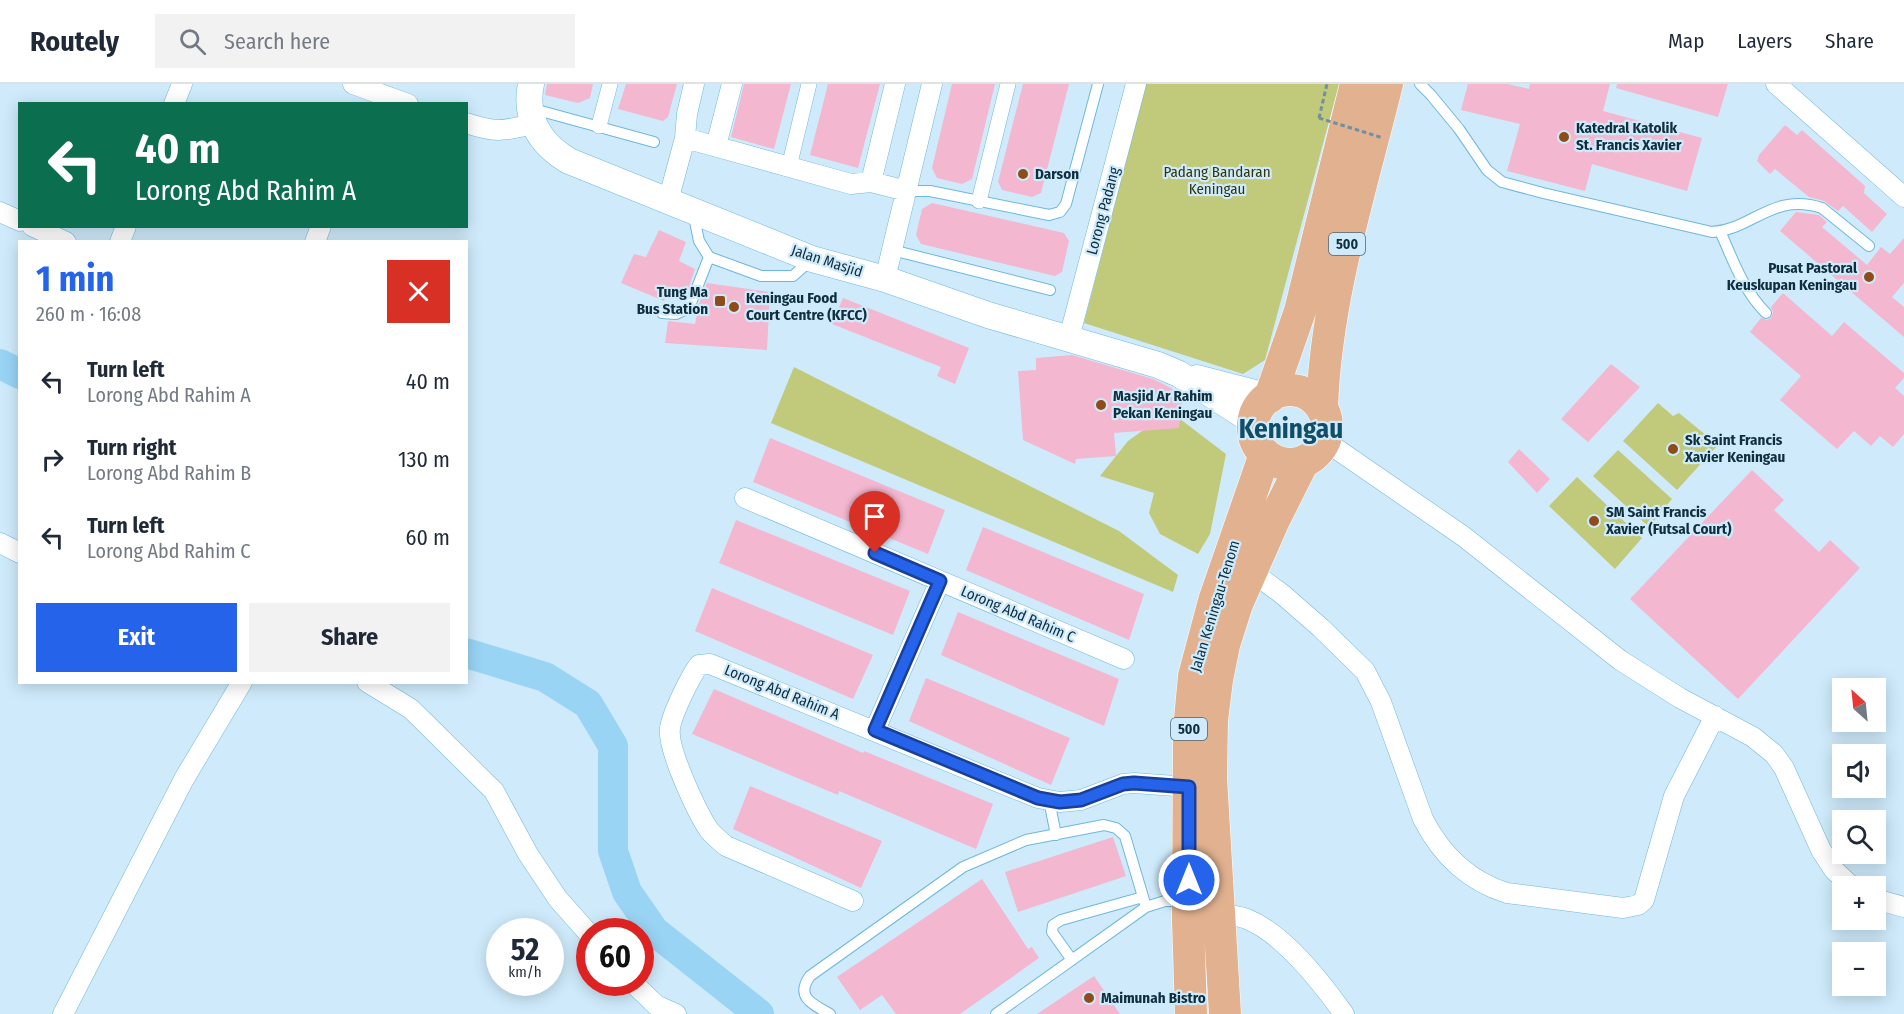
<!DOCTYPE html>
<html lang="en">
<head>
<meta charset="utf-8">
<style>
	body { margin:0; font-family:"Fira Sans Condensed",sans-serif; background:#f2f2f3; color:#1f2937; height:100vh; display:flex; flex-direction:column; font-size:22px; white-space:nowrap }
	* { box-sizing:border-box; margin:0 }
	p { font-size:20px; color:#747a83 }
	.icon { flex:none; width:33px; height:33px; fill:none; stroke:currentColor; stroke-width:2; stroke-linecap:round; stroke-linejoin:round }
	.map { position:relative; flex:1; overflow:hidden }
	.drawer { position:absolute; left:18px; top:156px; width:450px; height:444px; display:flex; flex-direction:column; background:#fff; border-radius:0px; box-shadow:0 3px 15px #0003 }
	.drawer>* { flex:none }
	.top-card { position:absolute; left:18px; top:18px; width:450px; height:126px; border-radius:0px; box-shadow:0 3px 15px #0003; background:#0b6e4f; color:#fff; overflow:hidden }
	.needle { width:39px; rotate:333deg }
	.buttons { position:absolute; left:1832px; top:594px; display:grid; gap:12px }
	.buttons a { display:grid; place-items:center; width:54px; height:54px; border-radius:0px; background:#fff; box-shadow:0 3px 15px #0003; font-size:30px }
	.speed { position:absolute; left:486px; top:834px; display:flex; gap:12px; font-size:30px; font-weight:700; text-align:center }
	.speed>* { display:grid; place-content:center; width:78px; height:78px; border-radius:50%; background:#fff; box-shadow:0 3px 15px #0003; line-height:1 }
	.speed small { font-size:15px; font-weight:400 }
	.speed .limit { border:9px solid #d22; background:#fff; color:#111 }
	.pin { position:absolute; display:grid; place-items:center; width:51px; height:51px; color:#fff; margin:-62px -26px; border-radius:50% 50% 50% 0; rotate:-45deg; box-shadow:0 0 6px #0007 }
	.pin .icon { rotate:45deg }
	.me { position:absolute; width:66px; margin:-33px; rotate:0deg; stroke-linejoin:round; filter:drop-shadow(0 0 4px #0008) }
	.turn { display:flex; align-items:center; gap:21px; height:126px; padding:0 18px; font-size:27px }
	.turn .icon { width:78px; height:78px; stroke-width:2.5 }
	.turn b { display:block; font-size:42px; line-height:51px }
	.round { display:grid; place-items:center; flex:none; width:63px; height:63px; border-radius:0px; background:#f2f2f3 }
	.overview { display:flex; align-items:center; justify-content:space-between; height:102px; padding:0 18px }
	h1 { font-size:36px; font-weight:700; line-height:45px; color:#2563eb }
	.action { display:flex; gap:12px; margin-top:auto; padding:12px 18px }
	.action a { flex:1; height:69px; border-radius:0px; background:#2563eb; color:#fff; font-size:24px; font-weight:700; line-height:69px; text-align:center }
	.action a+a { background:#f2f2f3; color:#1f2937 }
	ul { padding:0; list-style:none }
	li { display:flex; align-items:center; gap:18px; height:78px; padding:0 18px }
	li div { flex:1 }
	li b { display:block; font-size:22px }
	li em { font-style:normal }
	header { display:flex; align-items:center; gap:36px; box-sizing:border-box; height:84px; padding:0 30px; background:#fff; border-bottom:2px solid #e0e1e3 }
	header strong { font-size:28px }
	nav { display:flex; gap:33px; margin-inline-start:auto; font-size:21px }
	.search { width:420px; height:54px; background:#f2f2f3; display:flex; align-items:center; gap:15px; box-sizing:border-box; padding:0 21px; border-radius:0px; color:#747a83; font-size:22px }
	.map>svg:first-child { display:block }
</style>
</head>
<body>
<header>
<strong>Routely</strong>
<div class="search"><svg class="icon" aria-label="search" viewBox="0 0 24 24"><circle cx="10" cy="10" r="6"/><path d="M15 15l6 6"/></svg>Search here</div>
<nav><a>Map</a><a>Layers</a><a>Share</a></nav>
</header>
<div class="map">
<svg width="1904" height="930" viewBox="0 0 1904 930">
	<rect width="100%" height="100%" fill="#cfebfb"/>
	<path fill="#c1c97a" d="M1146,0H1339L1265,276L1243,290L1084,239Z
		M794,283L1119,447L1178,491L1173,508L771,339Z
		M1658,319L1673,332L1679,329L1718,361L1677,406L1623,357Z
		M1180,335L1226,370L1210,450L1198,470L1160,450L1149,429L1154,409L1100,392L1128,357L1142,347Z
		M1618,366L1672,415L1649,443L1593,392Z
		M1577,393L1642,454L1615,485L1549,422Z"/>
	<g fill="none" stroke-linecap="round" stroke-linejoin="round">
		<path stroke="#99d4f5" stroke-width="30" d="M0,280L20,290
			M466,569L545,593L588,620L613,662V767L627,808L654,847L759,930"/>
	</g>
	<path fill="#f3b7cf" d="M547,0H593L590,14L578,19L545,11Z
		M626,0H677L668,33L663,37L618,25Z
		M744,0H791L774,65L731,53Z
		M828,0H880L858,84L810,71Z
		M952,0H995L972,95L962,100L937,94L932,84Z
		M1023,0H1069L1041,109L1032,113L1002,106L998,98Z
		M1468,0H1508L1529,5L1530,0H1610L1603,27L1702,54L1687,107L1592,80L1585,107L1507,87L1520,40L1461,26Z
		M1617,0H1728L1718,33L1616,4Z
		M1785,41L1797,51L1802,46L1865,102L1864,109L1887,130L1872,148L1843,122L1838,127L1824,117L1809,113L1775,85L1770,90L1757,77L1759,71Z
		M932,119L1064,149L1069,157L1062,188L1055,192L921,160L916,151L922,125Z
		M1796,128L1819,131L1827,138L1822,143L1867,181L1881,163L1890,170L1904,154V199L1892,213L1904,223V253L1780,147Z
		M659,146L686,158L679,177L695,185L687,209L669,204L664,217L621,199L634,170L646,173Z
		M707,199L770,208L767,266L665,259L668,237L695,240L699,220Z
		M1783,209L1832,252L1844,238L1904,289V294L1895,304L1904,312V350L1893,363L1880,352L1871,362L1854,347L1837,365L1780,316L1801,292L1750,248L1761,234L1767,236L1771,234L1773,228L1771,223Z
		M843,214L969,264L955,300L937,292L941,283L832,240Z
		M1072,271L1153,295L1183,310L1179,344L1114,349L1116,372L1076,375L1075,380L1023,356L1018,287L1036,286V274Z
		M1611,280L1640,303L1588,358L1561,335Z
		M770,354L945,426L928,470L753,398Z
		M1519,365L1550,395L1537,409L1508,378Z
		M1752,386L1784,416L1774,426L1819,468L1830,456L1860,484L1738,615L1630,515Z
		M736,436L910,507L893,551L719,479Z
		M983,443L1144,510L1129,556L966,486Z
		M712,504L873,571L853,615L695,547Z
		M958,528L1119,595L1104,642L941,571Z
		M926,594L1070,654L1051,701L909,637Z
		M714,605L863,669L864,667L993,720L976,765L839,707L838,711L692,650Z
		M750,702L882,757L861,804L733,745Z
		M1113,753L1126,792L1018,828L1005,788Z
		M982,795L1028,865L1032,863L1039,874L960,930H896L882,911L860,926L837,893Z
		M1094,892L1120,930H1037Z"/>
	<g fill="none" stroke-linecap="round" stroke-linejoin="round">
		<defs>
			<path id="service" d="M1420,0L1431,11L1459,45L1487,86L1502,98L1543,109L1712,148C1754,145 1772,108 1822,124L1869,162
				M530,24L654,58
				M907,107H930L1049,131L1060,128L1066,120L1098,0
				M693,128L699,157L709,173L761,192H793L812,175
				M1720,147C1733,176 1743,206 1766,229
				M892,166L1050,206
				M662,229L676,230L689,224L709,173
				M1049,716L1056,751
				M1072,876L1052,848L1053,841L1061,836L1143,813
				M830,930C812,920 795,913 810,892L963,783L1026,756L1104,741L1116,744L1125,752L1146,823
				M996,930L1146,823L1165,817H1185"/>
			<path id="pedestrian" d="M599,42L610,0
				M789,83L809,0
				M979,117L1008,0"/>
			<path id="minor" d="M353,0L408,20
				M1776,0L1904,113
				M174,20L182,0
				M466,39C496,49 503,47 533,40
				M685,54L851,100L871,98L907,107
				M716,62L732,0
				M871,98L895,0
				M668,117L685,54L687,30L694,0
				M0,128L20,137
				M32,142L66,158
				M120,158L126,142
				M315,158L321,142
				M885,195L932,0
				M1069,254L1136,0
				M1325,357L1463,452L1620,576L1680,614L1753,653L1774,670L1784,684L1821,766L1834,786L1851,802
				M745,414L1124,575
				M0,459L20,469
				M1252,488L1282,510L1321,544L1365,587L1381,618L1423,735C1441,770 1468,797 1507,809L1623,824L1638,821L1644,816L1674,712L1715,632
				M367,598L411,625L494,707L528,770L558,815L590,851
				M875,646L940,497
				M1875,815L1904,823
				M853,817L726,762C720,757 714,752 709,746C697,728 667,665 670,644C672,630 690,593 699,581L710,580L1038,714L1060,718L1081,716L1123,700L1134,699L1189,703
				M1220,829C1229,831 1239,832 1247,835C1284,850 1321,898 1344,930
				M632,898L656,921L676,930
				M63,930L184,695L242,598"/>
			<path id="tertiary" d="M531,0C524,34 540,60 569,77L812,175L885,195L988,231L1158,281L1179,290L1254,338
				M1197,294L1270,313"/>
			<path id="primary" d="M1253 343a37 37 0 1 1 74 0a37 37 0 1 1-74 0Z
				M1270,313L1300,227L1356,0
				M1322,323C1326,213 1361,106 1387,0
				M1191,930L1188,836L1189,646L1194,592L1214,517L1265,370
				M1225,930L1211,694L1212,636L1217,596L1224,561L1237,520L1273,438L1303,378"/>
		</defs>
		<use href="#service" stroke="#6eb7de" stroke-width="12"/>
		<use href="#pedestrian" stroke="#6eb7de" stroke-width="16"/>
		<use href="#minor" stroke="#6eb7de" stroke-width="21"/>
		<use href="#tertiary" stroke="#6eb7de" stroke-width="27"/>
		<use href="#primary" stroke="#fff" stroke-width="33"/>
		<path stroke="#728f9f" stroke-width="3" stroke-dasharray="4.5 3" stroke-linecap="butt" d="M1319,34L1327,0"/>
		<use href="#service" stroke="#fff" stroke-width="10"/>
		<use href="#pedestrian" stroke="#fff" stroke-width="15"/>
		<use href="#minor" stroke="#fff" stroke-width="20"/>
		<use href="#tertiary" stroke="#fff" stroke-width="26"/>
		<use href="#primary" stroke="#e1b190" stroke-width="32"/>
		<path stroke="#728f9f" stroke-width="3" stroke-dasharray="4.5 3" stroke-linecap="butt" d="M1319,34L1383,54"/>
	</g>
	<g fill="none" stroke-linecap="round" stroke-linejoin="round">
		<defs>
			<path id="route" d="M875,469L940,497L875,646L1038,714L1060,718L1081,716L1123,700L1134,699L1189,703V796"/>
		</defs>
		<use href="#route" stroke="#184099" stroke-width="15"/>
		<use href="#route" stroke="#2563eb" stroke-width="10"/>
	</g>
	<g fill="#8e4c1a" stroke="#cfebfb" stroke-width="2">
		<circle cx="1564" cy="53" r="6"/>
		<circle cx="1023" cy="90" r="6"/>
		<circle cx="1869" cy="193" r="6"/>
		<rect x="714" y="211" width="12" height="12" rx="3"/>
		<circle cx="734" cy="223" r="6"/>
		<circle cx="1101" cy="321" r="6"/>
		<circle cx="1673" cy="365" r="6"/>
		<circle cx="1594" cy="437" r="6"/>
		<circle cx="1089" cy="914" r="6"/>
	</g>
	<g text-anchor="middle" stroke-width="4.5" stroke-linejoin="round" paint-order="stroke">
		<g fill="#cfebfb" stroke="#496777" stroke-width="1.5">
			<rect x="1329" y="149" width="36" height="22" rx="4.5"/>
			<rect x="1171" y="634" width="36" height="22" rx="4.5"/>
		</g>
		<g font-size="14" font-weight="bold" fill="#0f2e3e">
			<text x="1347" y="165">500</text>
			<text x="1189" y="650">500</text>
		</g>
		<g font-size="15" font-weight="bold" fill="#0f2e3e" stroke="#cfebfb" text-anchor="start">
			<text x="1576" y="49">Katedral Katolik<tspan x="1576" dy="17">St. Francis Xavier</tspan></text>
			<text x="1035" y="95">Darson</text>
			<text x="1857" y="189" text-anchor="end">Pusat Pastoral<tspan x="1857" dy="17">Keuskupan Keningau</tspan></text>
			<text x="708" y="213" text-anchor="end">Tung Ma<tspan x="708" dy="17">Bus Station</tspan></text>
			<text x="746" y="219">Keningau Food<tspan x="746" dy="17">Court Centre (KFCC)</tspan></text>
			<text x="1113" y="317">Masjid Ar Rahim<tspan x="1113" dy="17">Pekan Keningau</tspan></text>
			<text x="1685" y="361">Sk Saint Francis<tspan x="1685" dy="17">Xavier Keningau</tspan></text>
			<text x="1606" y="433">SM Saint Francis<tspan x="1606" dy="17">Xavier (Futsal Court)</tspan></text>
			<text x="1101" y="919">Maimunah Bistro</text>
		</g>
		<g font-size="15" fill="#33360a" stroke="#cfebfb">
			<text x="1217" y="93">Padang Bandaran<tspan x="1217" dy="17">Keningau</tspan></text>
		</g>
		<g font-size="15" fill="#0f2e3e" stroke="#cfebfb">
			<text transform="translate(1103 127) rotate(-75)" y="5">Lorong Padang</text>
			<text transform="translate(827 177) rotate(18)" y="5">Jalan Masjid</text>
			<text transform="translate(1215 522) rotate(-73)" y="5">Jalan Keningau-Tenom</text>
			<text transform="translate(1018 530) rotate(23)" y="5">Lorong Abd Rahim C</text>
			<text transform="translate(782 608) rotate(22)" y="5">Lorong Abd Rahim A</text>
		</g>
		<g font-size="27" font-weight="bold" fill="#114d68" stroke="#cfebfb">
			<text x="1291" y="354">Keningau</text>
		</g>
	</g>
</svg>
<div class="buttons">
<a><svg class="needle" viewBox="-14 -14 28 28"><path d="M0-13l5 13h-10z" fill="#e53935"/><path d="M0 13l5-13h-10z" fill="#747a83"/></svg></a>
<a><svg class="icon" aria-label="sound" viewBox="0 0 24 24"><path d="M4 9h4l5-4v14l-5-4H4zM17 9q2 3 0 6"/></svg></a>
<a><svg class="icon" aria-label="search" viewBox="0 0 24 24"><circle cx="10" cy="10" r="6"/><path d="M15 15l6 6"/></svg></a>
<a>+</a>
<a>−</a>
</div>
<div class="speed"><div>52<small>km/h</small></div><div class="limit">60</div></div>
<div class="pin" style="left:875px;top:469px;background:#d93025"><svg class="icon" aria-label="arrive" viewBox="0 0 24 24"><path d="M6 21V4h12l-3 4 3 4H6"/></svg></div>
<svg class="me" style="left:1189px;top:796px" viewBox="-20 -20 40 40"><circle r="17" fill="#2563eb" stroke="#fff" stroke-width="3"/><path d="M0-11L8 9 0 5-8 9z" fill="#fff"/></svg>
<div class="top-card">
<div class="turn"><svg class="icon" aria-label="left" viewBox="0 0 24 24"><path d="M17 20v-9H6M10 6l-5 5 5 5"/></svg><div><b>40 m</b>Lorong Abd Rahim A</div></div>
</div>
<section class="drawer">
<div class="overview"><div><h1>1 min</h1><p>260 m · 16:08</p></div><a class="round" style="background:#d93025;color:#fff"><svg class="icon" aria-label="close" viewBox="0 0 24 24"><path d="M6 6l12 12M18 6L6 18"/></svg></a></div>
<ul>
<li><svg class="icon" aria-label="left" viewBox="0 0 24 24"><path d="M17 20v-9H6M10 6l-5 5 5 5"/></svg><div><b>Turn left</b><p>Lorong Abd Rahim A</p></div><em>40 m</em></li>
<li><svg class="icon" aria-label="right" viewBox="0 0 24 24"><path d="M7 20v-9h11M14 6l5 5-5 5"/></svg><div><b>Turn right</b><p>Lorong Abd Rahim B</p></div><em>130 m</em></li>
<li><svg class="icon" aria-label="left" viewBox="0 0 24 24"><path d="M17 20v-9H6M10 6l-5 5 5 5"/></svg><div><b>Turn left</b><p>Lorong Abd Rahim C</p></div><em>60 m</em></li>
</ul>
<div class="action"><a>Exit</a><a>Share</a></div>
</section>
</div>
</body>
</html>
